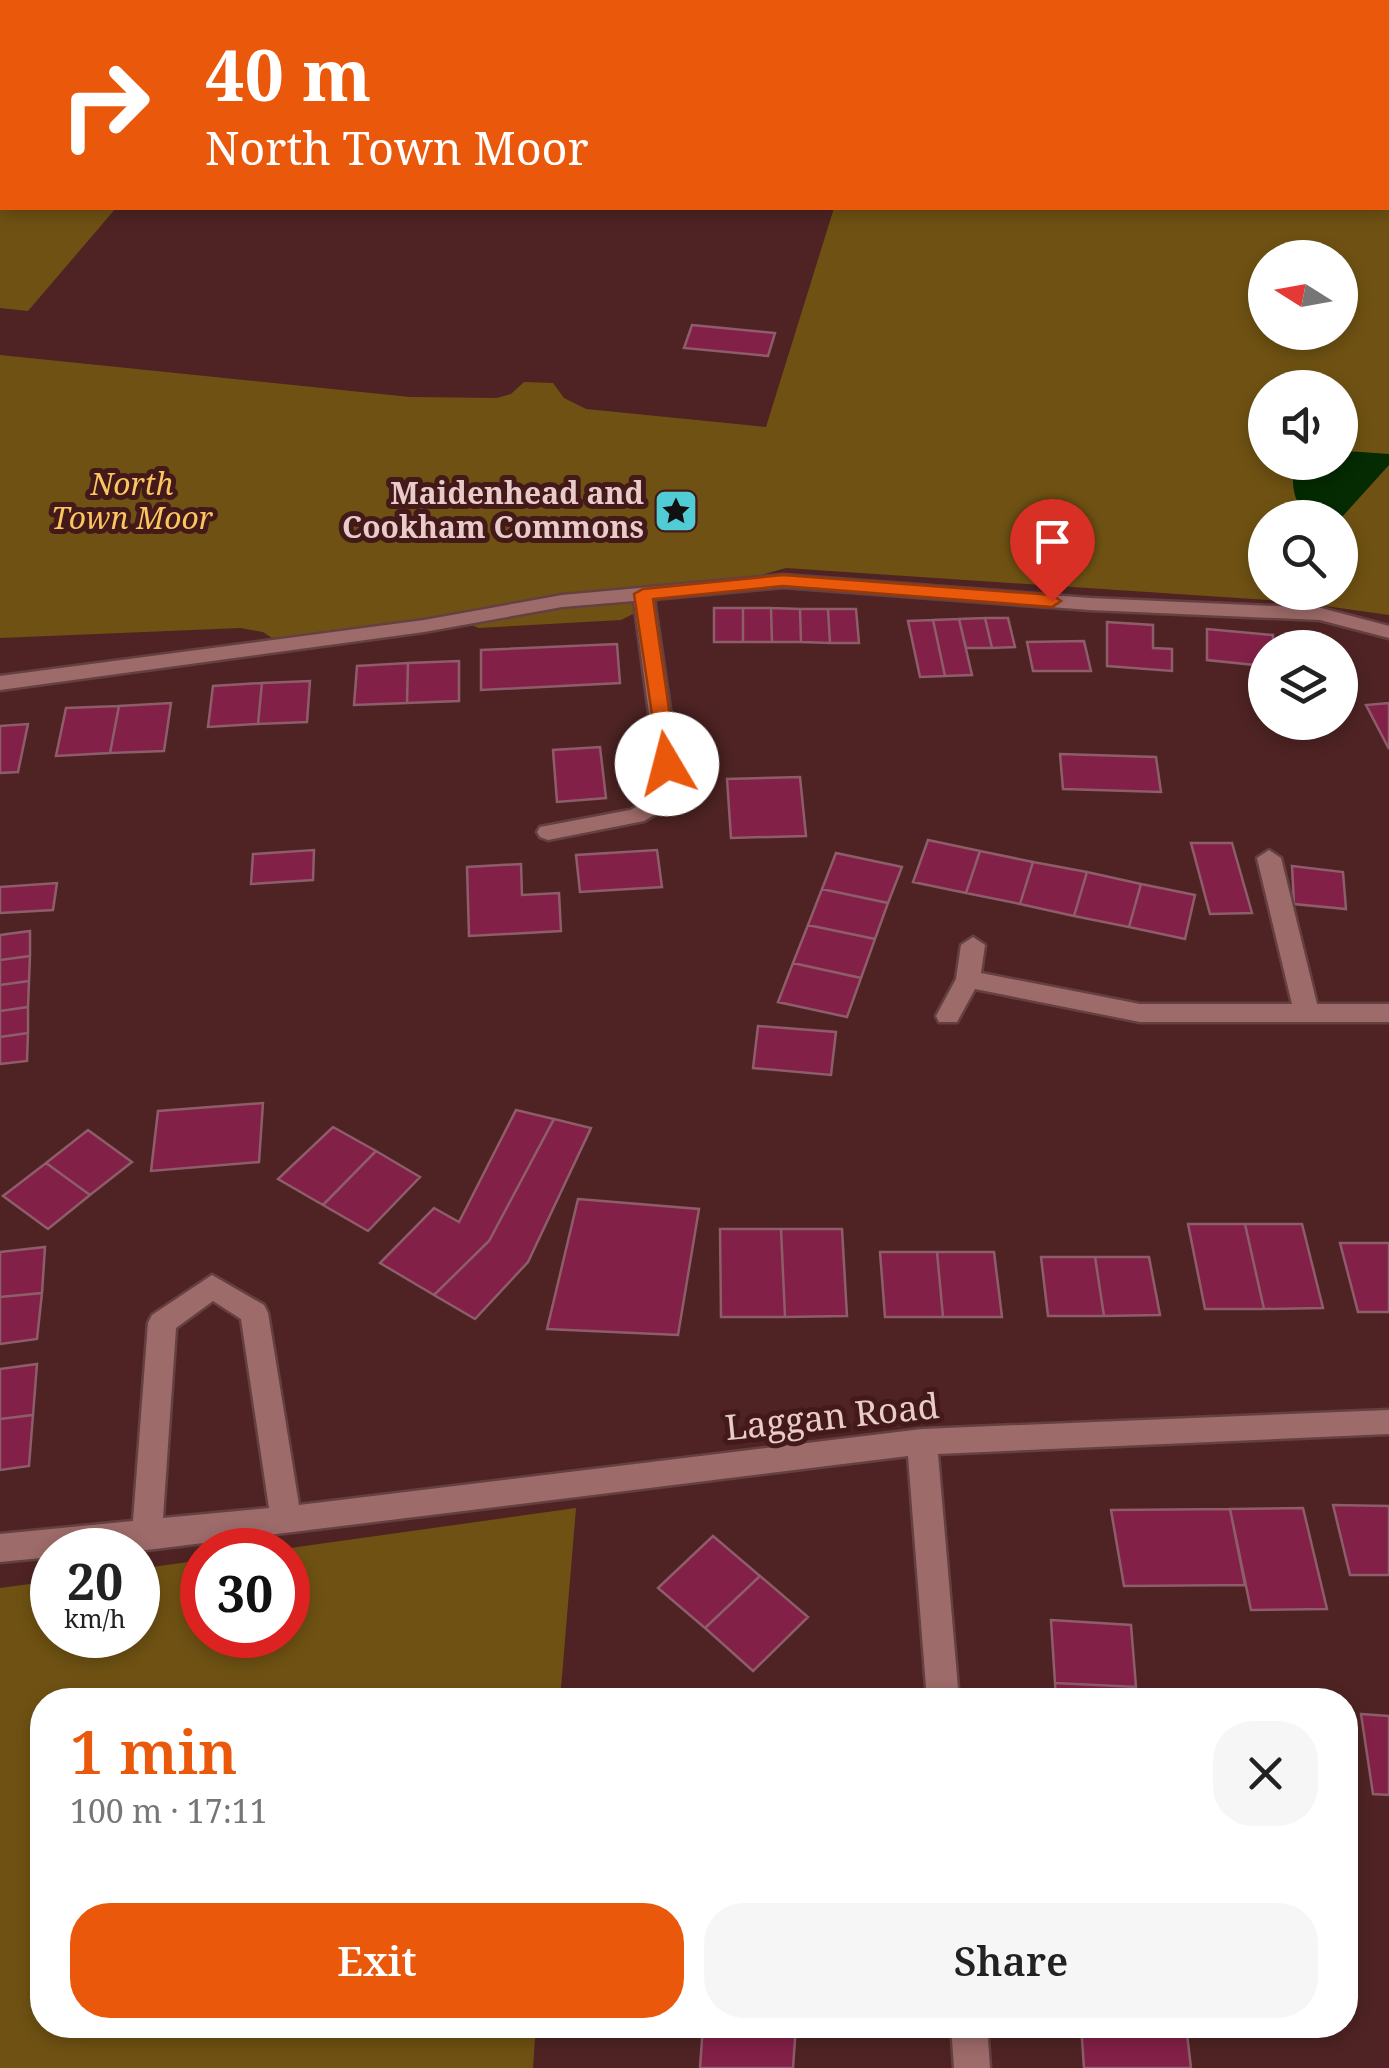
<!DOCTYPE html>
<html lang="en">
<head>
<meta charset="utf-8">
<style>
	body { margin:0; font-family:"Noto Serif",serif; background:#f6f6f6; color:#222; height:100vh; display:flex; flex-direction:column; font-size:38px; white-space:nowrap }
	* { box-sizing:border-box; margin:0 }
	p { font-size:32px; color:#767676 }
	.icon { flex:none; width:55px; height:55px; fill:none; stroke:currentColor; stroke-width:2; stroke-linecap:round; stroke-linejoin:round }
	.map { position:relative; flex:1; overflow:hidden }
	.sheet { position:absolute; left:30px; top:1688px; width:1328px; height:350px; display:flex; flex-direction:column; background:#fff; border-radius:40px; box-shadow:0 5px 15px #0003 }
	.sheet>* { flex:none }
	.top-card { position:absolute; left:0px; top:0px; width:1390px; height:210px; box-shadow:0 5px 15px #0003; background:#ea580c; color:#fff; overflow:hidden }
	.needle { width:65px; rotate:281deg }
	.tools { position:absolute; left:1248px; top:240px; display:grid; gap:20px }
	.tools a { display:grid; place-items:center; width:110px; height:110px; border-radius:50%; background:#fff; box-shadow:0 5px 15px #0003; font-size:50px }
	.speed { position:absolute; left:30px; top:1528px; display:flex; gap:20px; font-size:50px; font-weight:700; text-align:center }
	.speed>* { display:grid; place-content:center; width:130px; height:130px; border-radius:50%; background:#fff; box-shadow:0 5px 15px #0003; line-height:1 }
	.speed small { font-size:25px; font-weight:400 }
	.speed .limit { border:15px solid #d22; background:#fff; color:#111 }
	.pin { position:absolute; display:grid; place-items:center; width:85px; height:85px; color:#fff; margin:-102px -42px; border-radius:50% 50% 50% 0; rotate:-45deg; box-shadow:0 0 10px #0007 }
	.pin .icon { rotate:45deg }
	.me { position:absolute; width:110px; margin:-55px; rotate:352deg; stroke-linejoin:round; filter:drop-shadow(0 0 8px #0008) }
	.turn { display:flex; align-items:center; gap:35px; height:210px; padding:0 40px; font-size:45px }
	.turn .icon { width:130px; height:130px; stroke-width:2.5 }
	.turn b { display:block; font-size:70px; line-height:85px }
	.round { display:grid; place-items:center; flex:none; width:105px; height:105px; border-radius:40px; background:#f6f6f6 }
	.headline { display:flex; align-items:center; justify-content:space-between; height:170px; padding:0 40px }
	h1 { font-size:60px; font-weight:600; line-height:75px; color:#ea580c }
	.primary-button { display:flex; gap:20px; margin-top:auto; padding:20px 40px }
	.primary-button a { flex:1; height:115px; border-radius:40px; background:#ea580c; color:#fff; font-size:40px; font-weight:600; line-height:115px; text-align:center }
	.primary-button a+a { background:#f6f6f6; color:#222 }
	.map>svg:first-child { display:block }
</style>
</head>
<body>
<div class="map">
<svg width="1389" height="2068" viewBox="0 0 1389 2068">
	<rect width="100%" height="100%" fill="#4f2323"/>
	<path fill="#6f5213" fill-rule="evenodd" d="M0,0L134,2H2V208H116L28,311L0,308Z
		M280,0H872L307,2Z
		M1389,15V615L1297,602L786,568L751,578L721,580L667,597L621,620L479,628L448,616L275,640L263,632L240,628L0,638V355L410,397L497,398L511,394L524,382L553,383L564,398L586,409L766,427L834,208H1388ZM1265,258H1340V332H1265ZM1265,388H1340V462H1265ZM1265,518H1340V592H1265Z
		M576,1508L560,1700H42V2025H536L533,2068H0V1588L52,1581V1635H138V1569L202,1560V1635H288V1550H276Z"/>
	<path fill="#042b01" d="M1346,451L1389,454V465L1342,517C1301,519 1289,504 1294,463L1340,462V452Z"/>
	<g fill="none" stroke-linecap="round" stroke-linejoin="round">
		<path fill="#042b01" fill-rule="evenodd" d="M179,0H213L215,2H182Z
			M1389,0V7H1388V2H1384Z"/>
	</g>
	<path fill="#832047" stroke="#8d5d6a" stroke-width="2.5" d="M692,325L775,333L768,356L684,348Z
		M714,608H743V642H714Z
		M743,608H771L772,642H743Z
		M771,608L800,609L801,642H772Z
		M800,609H828L830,643L801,642Z
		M828,609H856L859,643H830Z
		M985,618H1008L1015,647L992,648Z
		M985,618L992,648H966L959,619Z
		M959,619L972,675L945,676L933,620Z
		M933,620L945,676L920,677L908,621Z
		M1107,622L1153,625V648L1172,649V671L1107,666Z
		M1207,629L1273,635V648H1265V666L1207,660Z
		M1084,641L1091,671H1033L1027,642Z
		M617,644L620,683L481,690V650Z
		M459,661V701L407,703L408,663Z
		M408,663L407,703L354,705L357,666Z
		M310,681L307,722L258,724L262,683Z
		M262,683L258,724L208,727L213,686Z
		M171,703L164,751L110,753L119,706Z
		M1389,703V749L1366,705Z
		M119,706L110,753L56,756L66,708Z
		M28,724L18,772L0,773V726Z
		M600,747L606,798L557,802L553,750Z
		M1060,754L1156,757L1161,792L1063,789Z
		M800,777L806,836L731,838L727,779Z
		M928,840L980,851L966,893L913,882Z
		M1191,843H1232L1252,913L1210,914Z
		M314,850L313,880L251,884L253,854Z
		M657,850L662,887L580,892L576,855Z
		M980,851L1033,862L1020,904L966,893Z
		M836,853L902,867L888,903L822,889Z
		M1033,862L1087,872L1074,916L1020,904Z
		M521,864L522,895L559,893L561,931L469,936L467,867Z
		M1292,866L1343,872L1346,909L1294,904Z
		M1087,872L1141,884L1129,927L1074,916Z
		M57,883L53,910L0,913V887Z
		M1141,884L1195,895L1185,939L1129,927Z
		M822,889L888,903L875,939L808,925Z
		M808,925L875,939L861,978L793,963Z
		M30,931V956L0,960V935Z
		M30,956L29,981L0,985V960Z
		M793,963L861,978L847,1017L778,1002Z
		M29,981L28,1007L0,1011V985Z
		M28,1007V1033L0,1037V1011Z
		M758,1026L836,1032L831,1075L753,1068Z
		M28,1033L27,1061L0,1064V1037Z
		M263,1103L259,1162L151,1171L158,1111Z
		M516,1110L554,1119L489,1241L434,1295L380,1263L434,1208L459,1222Z
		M554,1119L591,1128L528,1262L475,1319L434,1295L489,1241Z
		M333,1127L376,1151L323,1205L278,1179Z
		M88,1130L132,1162L90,1195L46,1163Z
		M376,1151L420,1177L368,1231L323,1205Z
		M46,1163L90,1195L48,1229L3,1196Z
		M578,1199L699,1209L678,1335L547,1329Z
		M1188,1224H1245L1264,1309H1205Z
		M1245,1224H1302L1323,1308L1264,1309Z
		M720,1229H781L785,1317H721Z
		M781,1229H842L847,1316L785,1317Z
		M1340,1243H1389V1312H1358Z
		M45,1247L42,1293L0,1297V1252Z
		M880,1252H937L943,1317H885Z
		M937,1252H994L1002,1317H943Z
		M1041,1257H1095L1104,1316H1048Z
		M1095,1257H1149L1160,1315L1104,1316Z
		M42,1293L37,1339L0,1344V1297Z
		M37,1364L33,1415L0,1419V1369Z
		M33,1415L29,1466L0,1470V1419Z
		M1333,1505L1389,1506V1575H1350Z
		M1303,1508L1327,1609L1251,1610L1230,1509Z
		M1230,1509L1245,1585L1124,1586L1111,1510Z
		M713,1536L760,1576L705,1628L658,1588Z
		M760,1576L808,1617L753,1671L705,1628Z
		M1051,1620L1131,1625L1136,1687L1055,1683Z
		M1055,1683L1136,1687L1137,1700H1056Z
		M1361,1714L1389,1716V1795L1373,1794Z
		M703,2025H796L793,2068H700Z
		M1081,2025H1186L1191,2068H1084Z"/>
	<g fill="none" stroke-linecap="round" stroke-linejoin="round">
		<defs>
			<path id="minor" d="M783,575L1090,598L1321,608L1389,626V638L1320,620L1090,610L783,587L654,599L683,798L644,821L548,840L540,837L537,832L540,827L630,810L660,795L634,601L562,607L424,632L0,690V676L424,620L562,595Z
				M1269,850L1281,858L1317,1004H1389V1022H1140L975,989L957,1022H939L936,1016L956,979L961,945L973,937L985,945L981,973L1140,1004H1292L1257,858Z
				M212,1275L264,1305L268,1313L299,1505L922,1429L1389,1410V1434L938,1454L959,1700H927L908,1456L147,1550H52V1557L0,1562V1534L133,1521L148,1323L152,1315ZM213,1301L241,1319L269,1508L163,1518L176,1328Z
				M951,2025H987L990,2068H954Z"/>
		</defs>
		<use href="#minor" stroke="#654041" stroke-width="5"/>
		<use href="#minor" fill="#9d6b69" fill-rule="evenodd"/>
	</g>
	<path fill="#ea580c" stroke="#983908" stroke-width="2.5" d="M783,575L1052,595L1061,601L1052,607L783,586L653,599L677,764L667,770L660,768L634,594L643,589Z"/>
	<defs>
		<symbol id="sight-square" viewBox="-11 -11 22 22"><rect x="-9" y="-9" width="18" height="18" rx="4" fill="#51ccd4" stroke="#43191a"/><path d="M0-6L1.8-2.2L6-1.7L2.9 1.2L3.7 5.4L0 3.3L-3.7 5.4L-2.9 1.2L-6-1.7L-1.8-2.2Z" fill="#111"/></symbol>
	</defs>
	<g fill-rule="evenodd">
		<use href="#sight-square" x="651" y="486" width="50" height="50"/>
	</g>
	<g text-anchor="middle" stroke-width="10" stroke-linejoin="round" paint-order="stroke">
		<g font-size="30" font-style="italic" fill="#fbc55f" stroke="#43191a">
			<text x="132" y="495">North<tspan x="132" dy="34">Town Moor</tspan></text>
		</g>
		<g font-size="30" font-weight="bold" fill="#e9ccca" stroke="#43191a" text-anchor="end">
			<text x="644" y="504">Maidenhead and<tspan x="644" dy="34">Cookham Commons</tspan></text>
		</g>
		<g font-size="35" fill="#e9ccca" stroke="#43191a">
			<text transform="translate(832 1417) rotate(-6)" y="12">Laggan Road</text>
		</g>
	</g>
</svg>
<div class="tools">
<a><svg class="needle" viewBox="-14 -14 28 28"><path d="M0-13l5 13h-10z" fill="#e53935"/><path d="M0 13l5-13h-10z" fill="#767676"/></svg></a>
<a><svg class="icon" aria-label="sound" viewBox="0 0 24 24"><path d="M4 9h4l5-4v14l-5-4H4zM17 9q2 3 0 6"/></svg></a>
<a><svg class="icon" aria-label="search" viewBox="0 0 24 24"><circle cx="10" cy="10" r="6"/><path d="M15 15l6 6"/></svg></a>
<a><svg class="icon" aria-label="layers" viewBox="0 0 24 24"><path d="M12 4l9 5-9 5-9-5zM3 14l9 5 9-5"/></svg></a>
</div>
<div class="speed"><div>20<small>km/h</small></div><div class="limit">30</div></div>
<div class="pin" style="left:1052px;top:601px;background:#d93025"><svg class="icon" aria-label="arrive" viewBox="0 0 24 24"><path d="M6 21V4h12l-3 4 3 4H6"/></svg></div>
<svg class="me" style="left:667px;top:764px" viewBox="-20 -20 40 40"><circle r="19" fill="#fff"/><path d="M0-13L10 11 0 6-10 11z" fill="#ea580c"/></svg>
<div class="top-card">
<div class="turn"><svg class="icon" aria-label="right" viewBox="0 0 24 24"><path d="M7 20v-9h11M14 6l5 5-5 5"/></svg><div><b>40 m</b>North Town Moor</div></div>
</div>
<section class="sheet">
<div class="headline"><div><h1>1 min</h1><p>100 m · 17:11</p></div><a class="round"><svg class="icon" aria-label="close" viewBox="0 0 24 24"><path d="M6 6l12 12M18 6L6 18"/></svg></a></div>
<div class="primary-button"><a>Exit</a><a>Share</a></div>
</section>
</div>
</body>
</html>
